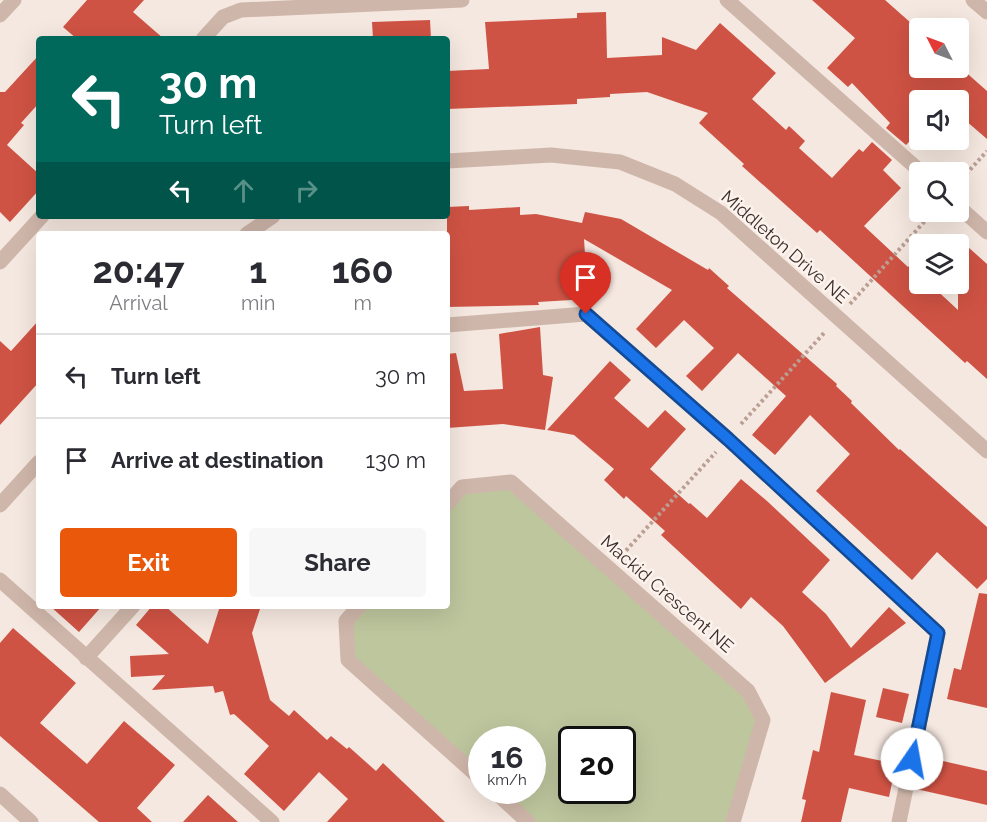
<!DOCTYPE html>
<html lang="en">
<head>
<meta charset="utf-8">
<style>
	body { margin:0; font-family:Raleway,sans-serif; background:#f7f7f7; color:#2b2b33; height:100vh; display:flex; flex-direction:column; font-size:22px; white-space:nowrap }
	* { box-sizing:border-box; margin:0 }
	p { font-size:20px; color:#7c7c81 }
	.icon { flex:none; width:33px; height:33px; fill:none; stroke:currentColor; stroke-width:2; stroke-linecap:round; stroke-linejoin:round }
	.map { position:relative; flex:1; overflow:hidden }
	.side { position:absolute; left:36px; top:231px; width:414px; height:378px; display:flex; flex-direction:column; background:#fff; border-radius:6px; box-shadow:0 6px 24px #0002 }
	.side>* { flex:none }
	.top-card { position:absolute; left:36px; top:36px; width:414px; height:183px; border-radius:6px; box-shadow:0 6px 24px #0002; background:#00695c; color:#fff; overflow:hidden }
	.needle { width:39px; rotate:312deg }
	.tools { position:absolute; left:909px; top:18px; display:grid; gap:12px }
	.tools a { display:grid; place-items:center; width:60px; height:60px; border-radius:6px; background:#fff; box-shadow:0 6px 24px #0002; font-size:30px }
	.speed { position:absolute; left:468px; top:726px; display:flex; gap:12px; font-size:30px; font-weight:700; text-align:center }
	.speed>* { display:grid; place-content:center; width:78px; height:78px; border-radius:50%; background:#fff; box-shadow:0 6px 24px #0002; line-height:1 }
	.speed small { font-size:15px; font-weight:400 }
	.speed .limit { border:3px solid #111; border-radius:9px; background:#fff; color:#111 }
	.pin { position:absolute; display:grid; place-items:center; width:51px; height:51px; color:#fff; margin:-62px -26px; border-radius:50% 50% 50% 0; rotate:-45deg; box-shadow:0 0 6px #0007 }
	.pin .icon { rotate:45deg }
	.me { position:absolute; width:66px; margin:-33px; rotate:12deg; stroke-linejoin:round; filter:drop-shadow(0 0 4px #0008) }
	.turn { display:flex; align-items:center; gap:21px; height:126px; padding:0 24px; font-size:27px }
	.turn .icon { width:78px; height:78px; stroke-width:2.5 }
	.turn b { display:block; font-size:42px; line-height:51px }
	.lanes { display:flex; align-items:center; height:57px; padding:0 24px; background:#0003; justify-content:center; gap:30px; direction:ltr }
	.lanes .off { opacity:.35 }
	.eta { display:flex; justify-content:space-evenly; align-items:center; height:102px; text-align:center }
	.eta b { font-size:36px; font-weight:700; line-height:42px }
	.primary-button { display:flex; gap:12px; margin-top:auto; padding:12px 24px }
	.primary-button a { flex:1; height:69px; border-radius:6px; background:#ea580c; color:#fff; font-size:24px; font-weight:700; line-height:69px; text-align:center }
	.primary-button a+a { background:#f7f7f7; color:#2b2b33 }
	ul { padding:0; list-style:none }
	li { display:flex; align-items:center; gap:18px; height:84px; padding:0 24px; border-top:2px solid #e1e1e2 }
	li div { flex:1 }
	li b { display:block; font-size:22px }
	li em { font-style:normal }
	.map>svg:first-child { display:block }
</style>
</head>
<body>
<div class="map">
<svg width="987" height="822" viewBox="0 0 987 822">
	<rect width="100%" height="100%" fill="#f5e8e0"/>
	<path fill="#bec69e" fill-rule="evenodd" d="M511,482L748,691L763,720L733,822H528L493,791L532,790V740H482L481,780L348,660L346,621L359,606H447V504L462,487ZM572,740H622V790H572Z"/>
	<path fill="#cf5344" d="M87,0H144L133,12L164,39H77L63,27Z
		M812,0H885L920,31V68H961L987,91V139L958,114V100H920V150L910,141L906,145L886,128L890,123L852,83L848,87L827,68L855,38Z
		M606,12L607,58L662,55V37L696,50L720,23L776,73L752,99L786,130L789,126L805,141L799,148L832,178L859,149L863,152L872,142L892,160L883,170L901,188L864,226L908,267L910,265L920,274V284H930L958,310V238L987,264V379L967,361L965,363L820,230L817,233L742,166L744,164L699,123L708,113L647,92L610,94V97L577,99V104L447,109V71L489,69L485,22L577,18V13Z
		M430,20L431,39H373L372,22Z
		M39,55V103L21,123L24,125L7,145L39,174V190L10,222L0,212V92H5Z
		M469,206V210L520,207V215L536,214L582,223L585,212L621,219L708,270L709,268L729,286L727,288L837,384L836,386L852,401L851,403L899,450L900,449L987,527V579L977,589L937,552L912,580L816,491L850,454L810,415L775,455L752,435L786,396L738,353L702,391L686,376L714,348L684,320L656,348L636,329L672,290L584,239L588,299L538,302L539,305L447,307V207Z
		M39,320V382L0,425V341L11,351Z
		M540,327L543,375L553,377L545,430L503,424L447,428V354L456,353L464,391L503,389L499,334Z
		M610,361L631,380L614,398L648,428L665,410L686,429L650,469L689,504L690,503L707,518L741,479L767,501L830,560L802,592L826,614L851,648L889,607L906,623L825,683L783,626L751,597L741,609L661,535L665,531L626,496L624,499L604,480L614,469L574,435L547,430Z
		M979,593L987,594V708L947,699L954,668L961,670Z
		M50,606H102L79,632Z
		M152,606H165L208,644L220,606H261L252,633L270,700L289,716L294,710L327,740L331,736L347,749L349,747L376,771L383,763L445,822H327L348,799L319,772L284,811L244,774L269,746L234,714L230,715L223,691L215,693L213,686L152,690L165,675L131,677L130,656L169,654L136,625Z
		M13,628L76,683L40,723L87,764L124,721L175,765L137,808L152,822H99L0,736V643Z
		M883,688L909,694L902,723L876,717Z
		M831,692L866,700L854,755L901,765L897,784L892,783L889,797L849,788L841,822H801L806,800L802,799L813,750L819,752Z
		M934,759L987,771V805L916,789L920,769L932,771Z
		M208,795L238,822H183Z"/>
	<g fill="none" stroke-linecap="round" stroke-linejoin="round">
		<path stroke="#bb9f94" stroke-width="4" stroke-dasharray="3 3" stroke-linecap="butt" d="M958,183L987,151
			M850,304L933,212
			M741,424L825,332
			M622,555L716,452"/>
		<path stroke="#cfb6aa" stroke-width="15" d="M727,0L921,172
			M973,0L987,12
			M0,15L14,0
			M203,39L223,17L241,10L462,0
			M447,161L551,155L620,162L675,184L721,213L987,451
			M958,206L987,232
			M247,234L273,216
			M0,262L42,216
			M447,325L586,314L728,439L938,633L899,822
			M447,504L462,487L511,482L748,691L763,720L733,822
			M0,505L39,462
			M0,580L272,822
			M359,606L346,621L348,660L482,780
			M86,658L133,606
			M493,790L528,822
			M0,794L31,822"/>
	</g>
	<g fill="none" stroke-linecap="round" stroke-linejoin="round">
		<defs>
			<path id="route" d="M586,314L728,439L938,633L912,759"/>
		</defs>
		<use href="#route" stroke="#114b97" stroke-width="15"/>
		<use href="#route" stroke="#1a73e8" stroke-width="10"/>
	</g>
	<g text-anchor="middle" stroke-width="5" stroke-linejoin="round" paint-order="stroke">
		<g font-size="18" fill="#3c2d2a" stroke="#fcf3ed">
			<text transform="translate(785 247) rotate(41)" y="6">Middleton Drive NE</text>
			<text transform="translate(667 594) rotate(41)" y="6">Mackid Crescent NE</text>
		</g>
	</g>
</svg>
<div class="tools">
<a><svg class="needle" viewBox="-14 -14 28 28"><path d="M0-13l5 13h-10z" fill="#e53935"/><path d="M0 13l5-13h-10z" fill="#7c7c81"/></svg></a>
<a><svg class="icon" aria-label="sound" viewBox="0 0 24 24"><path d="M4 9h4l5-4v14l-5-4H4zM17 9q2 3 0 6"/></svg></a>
<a><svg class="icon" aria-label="search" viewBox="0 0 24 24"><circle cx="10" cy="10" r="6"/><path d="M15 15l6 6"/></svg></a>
<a><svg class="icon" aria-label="layers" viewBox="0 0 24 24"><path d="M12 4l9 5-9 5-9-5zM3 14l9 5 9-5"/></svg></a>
</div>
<div class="speed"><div>16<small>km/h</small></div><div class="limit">20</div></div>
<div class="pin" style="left:586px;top:314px;background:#d93025"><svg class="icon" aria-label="arrive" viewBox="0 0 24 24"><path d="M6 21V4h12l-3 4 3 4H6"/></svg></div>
<svg class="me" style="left:912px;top:759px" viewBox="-20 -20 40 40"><circle r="19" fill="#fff"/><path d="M0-13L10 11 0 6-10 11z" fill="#1a73e8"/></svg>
<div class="top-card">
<div class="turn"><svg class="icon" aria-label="left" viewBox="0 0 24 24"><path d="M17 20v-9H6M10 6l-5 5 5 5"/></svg><div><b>30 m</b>Turn left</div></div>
<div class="lanes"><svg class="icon" aria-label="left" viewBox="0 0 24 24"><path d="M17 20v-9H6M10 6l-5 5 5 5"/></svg><svg class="icon off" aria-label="ahead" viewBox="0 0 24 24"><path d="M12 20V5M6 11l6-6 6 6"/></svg><svg class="icon off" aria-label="right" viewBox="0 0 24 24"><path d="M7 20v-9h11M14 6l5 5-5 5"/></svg></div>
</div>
<section class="side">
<div class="eta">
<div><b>20:47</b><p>Arrival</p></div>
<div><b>1</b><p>min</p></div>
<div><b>160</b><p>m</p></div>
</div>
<ul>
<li><svg class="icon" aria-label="left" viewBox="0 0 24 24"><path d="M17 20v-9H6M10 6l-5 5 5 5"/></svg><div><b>Turn left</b></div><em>30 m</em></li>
<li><svg class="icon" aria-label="arrive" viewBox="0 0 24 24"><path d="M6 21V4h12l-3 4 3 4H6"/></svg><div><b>Arrive at destination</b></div><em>130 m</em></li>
</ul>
<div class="primary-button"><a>Exit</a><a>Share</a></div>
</section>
</div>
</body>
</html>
